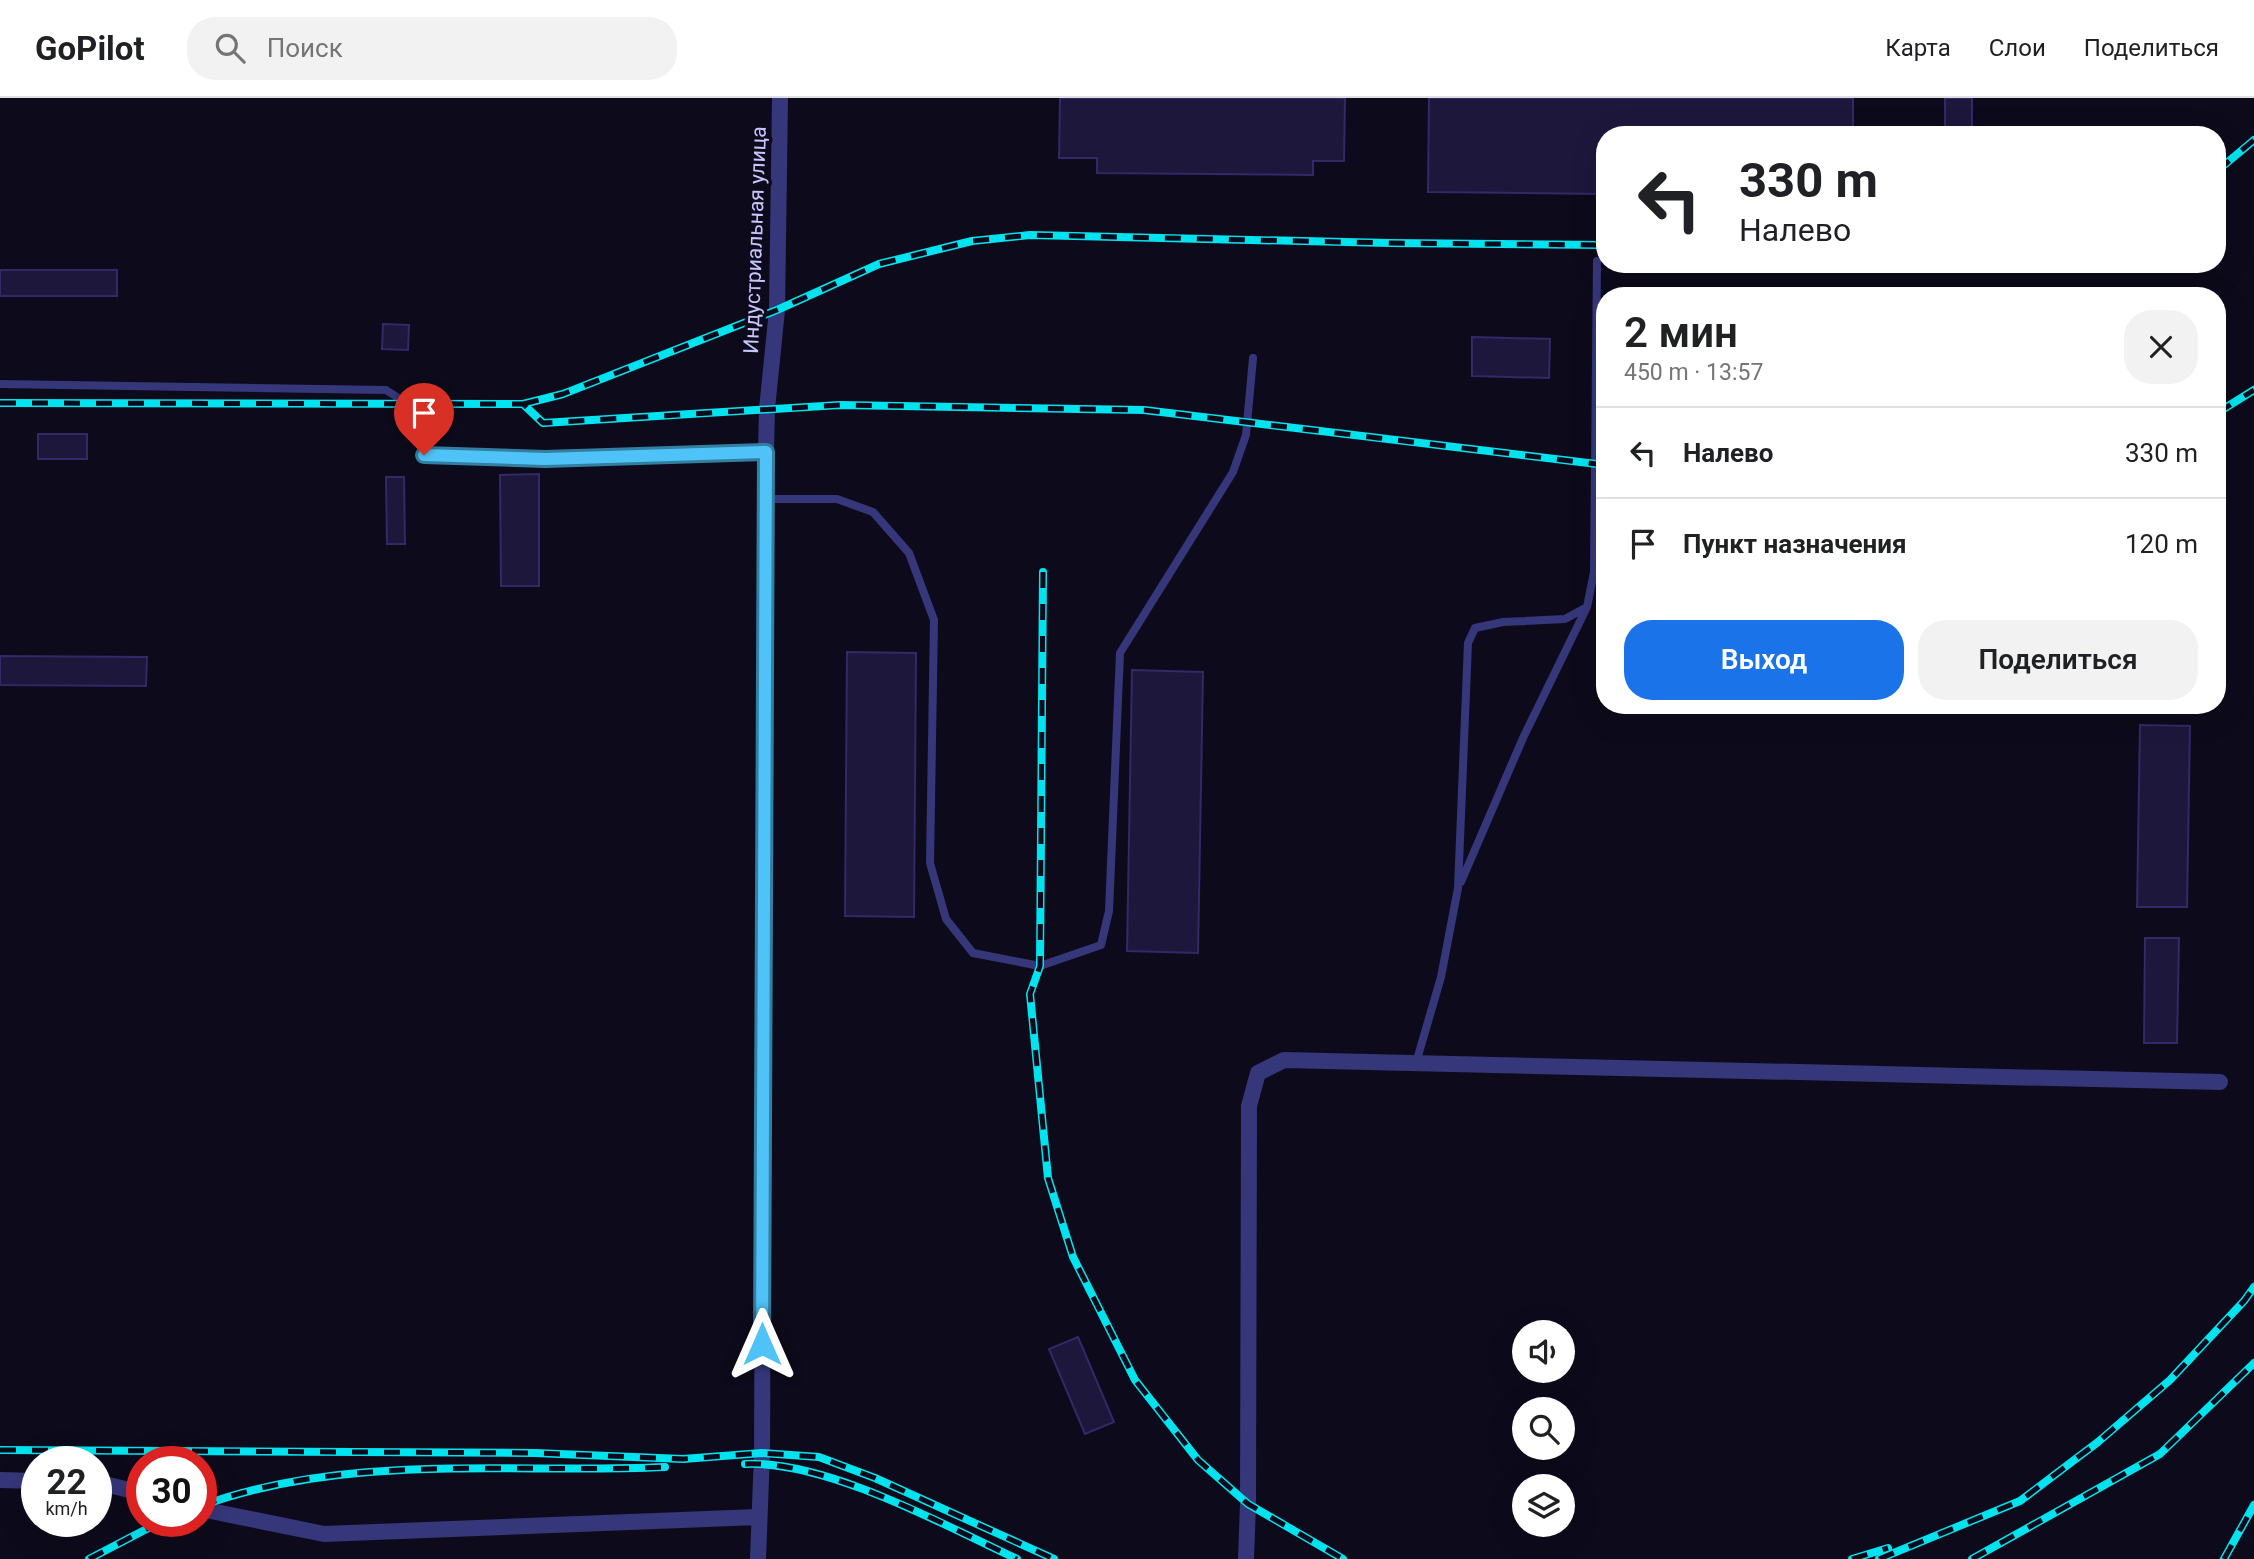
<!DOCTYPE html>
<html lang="ru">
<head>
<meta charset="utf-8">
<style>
	body { margin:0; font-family:Roboto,sans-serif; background:#f2f2f2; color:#202124; height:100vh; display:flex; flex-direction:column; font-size:26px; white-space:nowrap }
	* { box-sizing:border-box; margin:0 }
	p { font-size:23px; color:#757577 }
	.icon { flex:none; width:38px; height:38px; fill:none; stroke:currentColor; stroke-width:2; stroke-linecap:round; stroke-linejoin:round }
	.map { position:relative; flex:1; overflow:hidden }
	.drawer { position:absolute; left:1596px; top:189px; width:630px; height:427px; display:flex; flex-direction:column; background:#fff; border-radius:28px; box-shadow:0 7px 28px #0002 }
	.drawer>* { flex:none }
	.top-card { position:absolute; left:1596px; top:28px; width:630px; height:147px; border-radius:28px; box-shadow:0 7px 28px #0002; background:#fff; color:#202124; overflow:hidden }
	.fabs { position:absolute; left:1512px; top:1222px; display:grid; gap:14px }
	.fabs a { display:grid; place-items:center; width:63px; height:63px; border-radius:50%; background:#fff; box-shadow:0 7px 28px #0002; font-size:35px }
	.speed { position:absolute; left:21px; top:1348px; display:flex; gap:14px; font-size:35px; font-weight:700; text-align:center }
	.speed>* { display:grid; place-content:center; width:91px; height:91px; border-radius:50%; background:#fff; box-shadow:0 7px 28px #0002; line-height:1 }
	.speed small { font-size:18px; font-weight:400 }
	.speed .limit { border:10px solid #d22; background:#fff; color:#111 }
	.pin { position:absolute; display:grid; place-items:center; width:60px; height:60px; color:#fff; margin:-72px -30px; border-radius:50% 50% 50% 0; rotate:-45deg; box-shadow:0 0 7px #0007 }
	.pin .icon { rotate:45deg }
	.me { position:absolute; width:77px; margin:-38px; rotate:0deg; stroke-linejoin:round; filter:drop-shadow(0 0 5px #0008) }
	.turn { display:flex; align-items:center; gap:24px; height:147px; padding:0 28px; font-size:32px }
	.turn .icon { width:91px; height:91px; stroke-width:2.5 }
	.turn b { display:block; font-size:49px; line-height:60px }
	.round { display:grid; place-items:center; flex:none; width:74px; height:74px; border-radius:28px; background:#f2f2f2 }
	.summary { display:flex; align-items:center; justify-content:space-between; height:119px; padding:0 28px }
	h1 { font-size:42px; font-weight:600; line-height:52px }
	.button { display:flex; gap:14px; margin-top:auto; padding:14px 28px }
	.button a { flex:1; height:80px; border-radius:28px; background:#1a73e8; color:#fff; font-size:28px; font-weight:600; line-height:80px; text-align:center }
	.button a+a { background:#f2f2f2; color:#202124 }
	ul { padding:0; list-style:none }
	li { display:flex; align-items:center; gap:21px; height:91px; padding:0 28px; border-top:2px solid #e0e0e0 }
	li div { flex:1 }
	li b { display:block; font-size:26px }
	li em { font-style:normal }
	header { display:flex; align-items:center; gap:42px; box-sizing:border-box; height:98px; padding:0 35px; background:#fff; border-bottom:2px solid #e0e0e0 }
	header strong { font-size:33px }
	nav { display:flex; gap:38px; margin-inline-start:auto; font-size:24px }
	.search { width:490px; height:63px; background:#f2f2f2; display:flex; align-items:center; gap:18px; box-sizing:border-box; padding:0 24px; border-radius:28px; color:#757577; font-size:26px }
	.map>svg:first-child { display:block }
</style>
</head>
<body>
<header>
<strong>GoPilot</strong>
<div class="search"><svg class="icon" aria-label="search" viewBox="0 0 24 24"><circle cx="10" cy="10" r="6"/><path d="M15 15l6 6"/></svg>Поиск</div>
<nav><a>Карта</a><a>Слои</a><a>Поделиться</a></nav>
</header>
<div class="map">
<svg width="2254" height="1461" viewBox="0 0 2254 1461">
	<rect width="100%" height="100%" fill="#0d0b1b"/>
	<path fill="#1d173c" stroke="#322968" stroke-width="2" d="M1060,0H1345L1344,63H1313V77L1097,75V60H1059Z
		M1429,0H1853V37H1605V96L1428,94Z
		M1945,0H1972V37H1945Z
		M0,172H117V198H0Z
		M383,226L409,227L408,252L382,251Z
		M1472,239L1550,241L1549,280L1472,278Z
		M38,336H87V361H38Z
		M539,376V488H501L500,377Z
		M386,379H404L405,446H387Z
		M847,554L916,555L914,819L845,818Z
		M0,558L147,559L146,588L0,587Z
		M1132,572L1203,574L1198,855L1127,853Z
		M2140,627L2190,628L2187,809H2137Z
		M2145,840H2179L2177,945H2144Z
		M1078,1239L1114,1324L1085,1336L1049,1251Z"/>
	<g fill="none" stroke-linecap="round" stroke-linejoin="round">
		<path stroke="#36377b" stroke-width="8" d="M0,286L386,292L408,306L424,357L545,361L766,354
			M765,401H837L873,414L909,455L934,522L930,765L946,821L973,855L1040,868L1101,847L1109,813L1120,555L1233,374L1246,337L1253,260
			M1461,784L1523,640L1587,509
			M1416,965L1441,879L1458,790L1468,545L1475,530L1503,524L1565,521L1587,509L1594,474L1597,163"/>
		<path stroke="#36377b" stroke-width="16" d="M0,1382L37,1383
			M96,1384L142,1395
			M201,1411L324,1436L758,1419
			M758,1461L762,1355L766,354L767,311L777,212L780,0
			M1246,1461L1248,1406L1249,1008L1258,975L1284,962L2220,984"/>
		<defs>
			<path id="rail" d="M2217,73L2254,42
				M0,305L523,306L543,325L840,307L1144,312L1605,367
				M523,306L563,296L777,212L879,166L972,143L1030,137L1390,145L1605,147
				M2217,315L2254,292
				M1043,474L1040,868L1030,896L1048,1080L1073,1159L1135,1282L1198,1362L1248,1406L1343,1461
				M0,1352L535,1355L683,1361L762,1355L819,1359L875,1380L1054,1461
				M745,1366C826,1362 944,1427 1017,1461
				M201,1408C348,1354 512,1376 665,1369
				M89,1461L162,1423
				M1852,1461L1888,1450
				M1879,1461L2020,1403L2098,1344L2170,1282L2244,1203L2254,1189
				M1972,1461L2160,1356L2254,1265
				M2224,1461L2254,1407"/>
		</defs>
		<use href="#rail" stroke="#01e4f0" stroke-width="8"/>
		<use href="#rail" stroke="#0d0b1b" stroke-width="5" stroke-dasharray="16" stroke-linecap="butt"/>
	</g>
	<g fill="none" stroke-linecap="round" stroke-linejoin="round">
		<defs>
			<path id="route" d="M424,357L545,361L766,354L762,1246"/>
		</defs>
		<use href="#route" stroke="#337fa1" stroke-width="18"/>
		<use href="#route" stroke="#4fc3f7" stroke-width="12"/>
	</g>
	<g text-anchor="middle" stroke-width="7" stroke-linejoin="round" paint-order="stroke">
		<g font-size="21" fill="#c9c5ff" stroke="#0d0b1b">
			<text transform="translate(755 142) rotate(-88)" y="7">Индустриальная улица</text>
		</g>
	</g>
</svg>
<div class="fabs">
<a><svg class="icon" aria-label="sound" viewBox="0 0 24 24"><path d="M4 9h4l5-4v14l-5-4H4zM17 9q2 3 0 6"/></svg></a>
<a><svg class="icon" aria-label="search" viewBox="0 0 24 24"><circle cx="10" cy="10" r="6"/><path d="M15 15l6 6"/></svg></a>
<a><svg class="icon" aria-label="layers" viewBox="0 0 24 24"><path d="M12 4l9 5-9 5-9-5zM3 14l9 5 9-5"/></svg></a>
</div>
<div class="speed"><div>22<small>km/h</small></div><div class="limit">30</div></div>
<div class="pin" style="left:424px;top:357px;background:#d93025"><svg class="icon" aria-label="arrive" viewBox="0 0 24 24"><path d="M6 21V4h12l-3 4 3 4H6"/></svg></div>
<svg class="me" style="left:762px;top:1246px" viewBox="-20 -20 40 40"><path d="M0-17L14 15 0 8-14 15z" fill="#4fc3f7" stroke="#fff" stroke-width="4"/></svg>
<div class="top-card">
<div class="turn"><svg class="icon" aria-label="left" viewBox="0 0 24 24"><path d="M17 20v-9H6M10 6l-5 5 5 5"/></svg><div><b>330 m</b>Налево</div></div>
</div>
<section class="drawer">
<div class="summary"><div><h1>2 мин</h1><p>450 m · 13:57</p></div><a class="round"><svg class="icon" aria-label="close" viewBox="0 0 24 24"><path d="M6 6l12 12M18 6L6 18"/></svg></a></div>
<ul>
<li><svg class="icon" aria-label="left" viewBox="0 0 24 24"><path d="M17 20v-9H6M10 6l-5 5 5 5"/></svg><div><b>Налево</b></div><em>330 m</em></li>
<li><svg class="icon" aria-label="arrive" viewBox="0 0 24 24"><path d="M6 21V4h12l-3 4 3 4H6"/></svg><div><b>Пункт назначения</b></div><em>120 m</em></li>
</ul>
<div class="button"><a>Выход</a><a>Поделиться</a></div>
</section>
</div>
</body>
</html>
